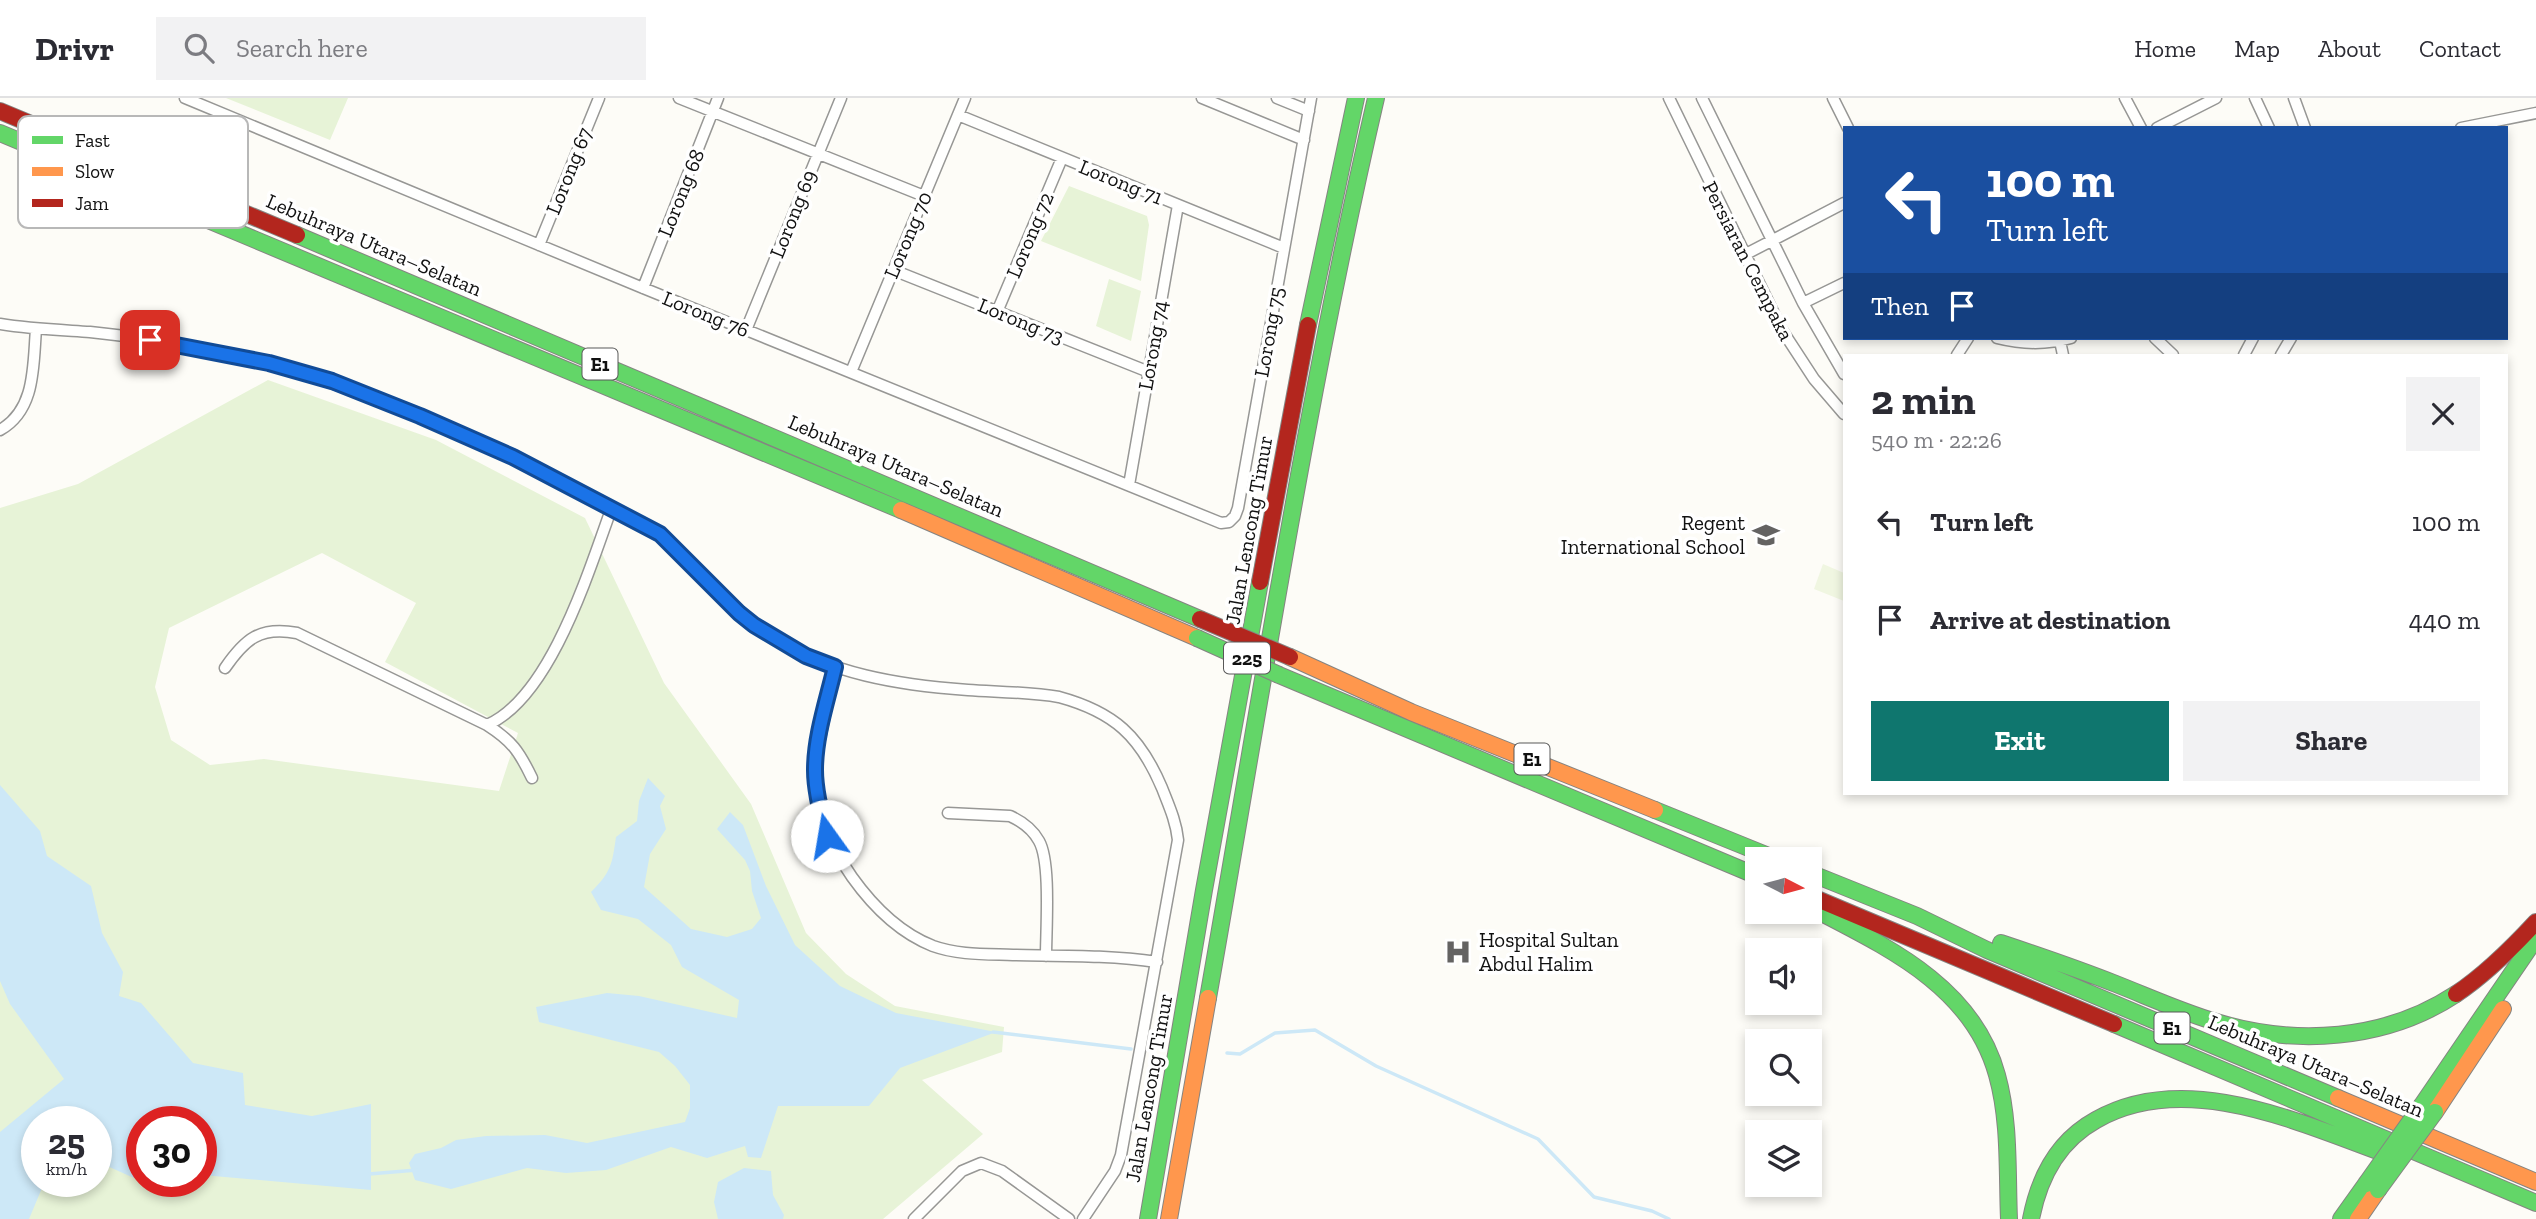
<!DOCTYPE html>
<html lang="en">
<head>
<meta charset="utf-8">
<style>
	body { margin:0; font-family:"Zilla Slab",serif; background:#f2f2f3; color:#2b2b33; height:100vh; display:flex; flex-direction:column; font-size:26px; white-space:nowrap }
	* { box-sizing:border-box; margin:0 }
	p { font-size:23px; color:#7c7c81 }
	.icon { flex:none; width:38px; height:38px; fill:none; stroke:currentColor; stroke-width:2; stroke-linecap:round; stroke-linejoin:round }
	.map { position:relative; flex:1; overflow:hidden }
	.side { position:absolute; left:1843px; top:256px; width:665px; height:441px; display:flex; flex-direction:column; background:#fff; border-radius:0px; box-shadow:0 4px 10px #0003 }
	.side>* { flex:none }
	.banner { position:absolute; left:1843px; top:28px; width:665px; height:214px; border-radius:0px; box-shadow:0 4px 10px #0003; background:#1a4fa0; color:#fff; overflow:hidden }
	.needle { width:46px; rotate:96deg }
	.controls { position:absolute; left:1745px; top:749px; display:grid; gap:14px }
	.controls a { display:grid; place-items:center; width:77px; height:77px; border-radius:0px; background:#fff; box-shadow:0 4px 10px #0003; font-size:35px }
	.speed { position:absolute; left:21px; top:1008px; display:flex; gap:14px; font-size:35px; font-weight:700; text-align:center }
	.speed>* { display:grid; place-content:center; width:91px; height:91px; border-radius:50%; background:#fff; box-shadow:0 4px 10px #0003; line-height:1 }
	.speed small { font-size:18px; font-weight:400 }
	.speed .limit { border:10px solid #d22; background:#fff; color:#111 }
	.pin { position:absolute; display:grid; place-items:center; width:60px; height:60px; color:#fff; margin:-30px; border-radius:14px; box-shadow:0 4px 10px #0006 }
	.me { position:absolute; width:77px; margin:-38px; rotate:347deg; stroke-linejoin:round; filter:drop-shadow(0 0 5px #0008) }
	.turn { display:flex; align-items:center; gap:24px; height:147px; padding:0 28px; font-size:32px }
	.turn .icon { width:91px; height:91px; stroke-width:2.5 }
	.turn b { display:block; font-size:49px; line-height:60px }
	.then { display:flex; align-items:center; height:66px; padding:0 28px; background:#0003; gap:14px; font-size:26px }
	.round { display:grid; place-items:center; flex:none; width:74px; height:74px; border-radius:0px; background:#f2f2f3 }
	.headline { display:flex; align-items:center; justify-content:space-between; height:119px; padding:0 28px }
	h1 { font-size:42px; font-weight:700; line-height:52px }
	.primary-button { display:flex; gap:14px; margin-top:auto; padding:14px 28px }
	.primary-button a { flex:1; height:80px; border-radius:0px; background:#0f766e; color:#fff; font-size:28px; font-weight:700; line-height:80px; text-align:center }
	.primary-button a+a { background:#f2f2f3; color:#2b2b33 }
	ul { padding:0; list-style:none }
	li { display:flex; align-items:center; gap:21px; height:98px; padding:0 28px }
	li div { flex:1 }
	li b { display:block; font-size:26px }
	li em { font-style:normal }
	header { display:flex; align-items:center; gap:42px; box-sizing:border-box; height:98px; padding:0 35px; background:#fff; border-bottom:2px solid #e1e1e2 }
	header strong { font-size:33px }
	nav { display:flex; gap:38px; margin-inline-start:auto; font-size:24px }
	.search { width:490px; height:63px; background:#f2f2f3; display:flex; align-items:center; gap:18px; box-sizing:border-box; padding:0 24px; border-radius:0px; color:#7c7c81; font-size:26px }
	.map>svg:first-child { display:block }
</style>
</head>
<body>
<header>
<strong>Drivr</strong>
<div class="search"><svg class="icon" aria-label="search" viewBox="0 0 24 24"><circle cx="10" cy="10" r="6"/><path d="M15 15l6 6"/></svg>Search here</div>
<nav><a>Home</a><a>Map</a><a>About</a><a>Contact</a></nav>
</header>
<div class="map">
<svg width="2536" height="1121" viewBox="0 0 2536 1121">
	<rect width="100%" height="100%" fill="#fdfcf7"/>
	<path fill="#e7f3d7" fill-rule="evenodd" d="M226,0H348L330,42Z
		M1069,88L1147,118L1149,127L1141,183L1041,143Z
		M1109,181L1141,193L1131,243L1096,228Z
		M268,282L436,342L585,420L664,585L751,706L806,835L846,876L895,908L1004,929L1002,954L922,982L983,1036L883,1121H0V410L78,386ZM322,455L416,505L385,564L518,635L499,693L264,661L210,667L171,642L155,589L169,530ZM37,1024H96V1083H37ZM142,1024H201V1083H142Z"/>
	<path fill="#f0f6e1" d="M1823,466L1844,475V503L1814,491Z"/>
	<path fill="#cde8f7" d="M648,680L665,698L660,708L666,731L650,756L644,789L691,831L727,839L752,831L761,820L752,793L750,773L745,762L717,731L730,714L743,727L766,788L795,847L840,888L896,915L996,934L900,970L869,1008H778L761,1060L748,1059L745,1048L707,1060L671,1049L606,1072L566,1075L527,1070L451,1091L415,1082L409,1065L415,1056L441,1050L456,1042L486,1038L545,1037L587,1045L685,1024L690,1010V987L675,968L659,954L539,924L536,909L607,895L639,898L737,920L739,902L682,869L671,847L638,821L601,812L591,794C611,774 612,767 616,739L637,723L639,703Z
		M0,687L40,733L47,758L91,788L102,835L123,874L119,898L141,905L193,965L243,975L245,1007L312,1018L371,1006V1092L202,1077L201,1024H142V1080H134L96,1063V1024H37V1083H45L29,1121H0V1034L64,981L10,906L0,883Z
		M744,1070L771,1073L773,1097L784,1117L783,1121H718L714,1104L718,1084Z"/>
	<g fill="none" stroke-linecap="round" stroke-linejoin="round">
		<path stroke="#cde8f7" stroke-width="3.5" d="M993,934L1131,951
			M1227,955L1240,956L1275,935L1315,932L1376,968L1538,1041L1594,1099L1652,1113L1669,1121
			M369,1076L417,1072"/>
		<defs>
			<path id="street" d="M185,0L643,190L1221,425L1229,424L1235,418L1238,410L1311,0
				M679,0L924,98
				M1202,0L1304,42
				M1277,0L1309,13
				M1669,0L1782,232L1814,281L1844,316
				M1702,0L1803,205L1844,276
				M1833,0L1848,30
				M2125,0L2141,30
				M2255,0L2269,30
				M2294,0L2305,30
				M958,17L1284,150
				M2157,30L2216,0
				M2461,30L2536,15
				M539,147L599,0
				M1746,156L1844,105
				M893,172L1149,274
				M643,190L718,0
				M1803,205L1844,185
				M997,214L1062,60
				M0,226C30,231 60,232 90,234C127,238 164,243 200,250C358,281 501,350 642,425C691,455 721,507 770,538C830,576 898,587 968,592C998,594 1029,594 1059,599C1114,614 1140,638 1162,690C1169,708 1176,723 1178,742L1121,1057L1115,1073L1083,1121
				M746,232L841,0
				M1997,240C2021,246 2046,247 2071,240
				M2155,240L2173,257
				M2060,243L2063,257
				M1957,257L1968,240
				M2244,257L2253,240
				M2281,257L2291,240
				M851,274L965,0
				M0,332C36,312 33,267 36,231
				M1129,387L1178,107
				M835,569L816,659C813,705 826,742 852,779C872,807 900,835 933,848C958,857 986,856 1013,857C1061,858 1109,857 1157,864
				M225,570C245,541 260,528 297,535L487,627C512,643 519,653 532,680
				M487,627C551,599 589,472 612,409
				M948,715L1010,718C1021,723 1033,732 1039,743C1051,764 1046,831 1046,858
				M914,1121L962,1073L981,1065L1002,1073L1069,1121"/>
			<path id="fast" d="M0,35L901,412
				M297,137L1200,521
				M1308,227L1356,0
				M1279,577L1757,778
				M1655,712L1776,761
				M1810,775L1917,818L1987,852L2338,1000
				M1814,811C1889,850 1973,889 1997,977C2010,1023 2007,1074 2009,1121
				M2001,845C2040,858 2078,871 2116,886C2149,899 2182,914 2216,924C2295,948 2385,943 2456,896
				M1208,900C1261,600 1307,297 1376,0
				M2114,926L2536,1105
				M2422,1007L2536,840
				M1148,1121L1204,792L1260,484
				M2031,1121C2039,1079 2058,1043 2096,1022C2189,969 2308,1029 2400,1061
				M2341,1121L2366,1086"/>
			<path id="slow" d="M901,412L1197,540
				M1290,559L1411,614L1655,712
				M2338,1000L2536,1084
				M2435,1014L2503,911
				M1169,1121L1208,900
				M2358,1121L2378,1092"/>
			<path id="jam" d="M0,13L297,137
				M1260,484L1308,227
				M1810,798L2114,926
				M2456,896C2486,876 2511,851 2536,824"/>
		</defs>
		<use href="#street" stroke="#979795" stroke-width="13"/>
		<use href="#fast" stroke="#858482" stroke-width="18"/>
		<use href="#slow" stroke="#858482" stroke-width="18"/>
		<use href="#jam" stroke="#858482" stroke-width="18"/>
		<use href="#street" stroke="#fffffe" stroke-width="10"/>
		<use href="#fast" stroke="#63d668" stroke-width="16"/>
		<use href="#slow" stroke="#ff974d" stroke-width="16"/>
		<use href="#jam" stroke="#b3261e" stroke-width="16"/>
		<defs>
			<path id="fast-bridge" d="M1197,540L1279,577
				M2366,1086L2422,1007
				M2378,1092L2435,1014"/>
			<path id="jam-bridge" d="M1200,521L1290,559"/>
		</defs>
		<use href="#fast-bridge" stroke="#858482" stroke-width="18" stroke-linecap="butt"/>
		<use href="#jam-bridge" stroke="#858482" stroke-width="18" stroke-linecap="butt"/>
		<use href="#fast-bridge" stroke="#63d668" stroke-width="16"/>
		<use href="#jam-bridge" stroke="#b3261e" stroke-width="16"/>
	</g>
	<g fill="none" stroke-linecap="round" stroke-linejoin="round">
		<defs>
			<path id="route" d="M150,242L269,265L332,283L420,318L513,359L660,436L739,515L754,527L806,558L835,569C827,603 815,638 815,672C815,694 821,717 827,738"/>
		</defs>
		<use href="#route" stroke="#114b97" stroke-width="18"/>
		<use href="#route" stroke="#1a73e8" stroke-width="12"/>
	</g>
	<defs>
		<symbol id="school-bare" viewBox="-9 -9 18 18"><path d="M0-5L7-2L0 1L-7-2ZM-4 1L0 2.5L4 1V4Q0 6-4 4Z" fill="#646362" stroke="#fff" stroke-width="2.5" paint-order="stroke"/></symbol>
		<symbol id="hospital-bare" viewBox="-9 -9 18 18"><path d="M-5-5h3v3.5h4V-5h3V5h-3V1.5h-4V5h-3Z" fill="#646362" stroke="#fff" stroke-width="2.5" paint-order="stroke"/></symbol>
	</defs>
	<g fill-rule="evenodd">
		<use href="#school-bare" x="1747" y="418" width="38" height="38"/>
		<use href="#hospital-bare" x="1439" y="835" width="38" height="38"/>
	</g>
	<g text-anchor="middle" stroke-width="7" stroke-linejoin="round" paint-order="stroke">
		<g fill="#fff" stroke="#585858" stroke-width="2">
			<rect x="582.5" y="250.5" width="35" height="31" rx="5"/>
			<rect x="1224" y="544.5" width="46" height="31" rx="5"/>
			<rect x="1514.5" y="645.5" width="35" height="31" rx="5"/>
			<rect x="2154.5" y="914.5" width="35" height="31" rx="5"/>
		</g>
		<g font-size="19" font-weight="bold" fill="#111">
			<text x="600" y="273">E1</text>
			<text x="1247" y="567">225</text>
			<text x="1532" y="668">E1</text>
			<text x="2172" y="937">E1</text>
		</g>
		<g font-size="21" fill="#111" stroke="#fff">
			<text transform="translate(569 73) rotate(-68)" y="7">Lorong 67</text>
			<text transform="translate(1121 84) rotate(22)" y="7">Lorong 71</text>
			<text transform="translate(681 95) rotate(-68)" y="7">Lorong 68</text>
			<text transform="translate(793 116) rotate(-68)" y="7">Lorong 69</text>
			<text transform="translate(908 137) rotate(-67)" y="7">Lorong 70</text>
			<text transform="translate(1030 137) rotate(-67)" y="7">Lorong 72</text>
			<text transform="translate(374 147) rotate(23)" y="7">Lebuhraya Utara–Selatan</text>
			<text transform="translate(1748 163) rotate(63)" y="7">Persiaran Cempaka</text>
			<text transform="translate(706 216) rotate(22)" y="7">Lorong 76</text>
			<text transform="translate(1021 223) rotate(22)" y="7">Lorong 73</text>
			<text transform="translate(1269 234) rotate(-80)" y="7">Lorong 75</text>
			<text transform="translate(1153 247) rotate(-80)" y="7">Lorong 74</text>
			<text transform="translate(896 368) rotate(23)" y="7">Lebuhraya Utara–Selatan</text>
			<text transform="translate(1249 432) rotate(-80)" y="7">Jalan Lencong Timur</text>
			<text transform="translate(2316 968) rotate(23)" y="7">Lebuhraya Utara–Selatan</text>
			<text transform="translate(1149 990) rotate(-80)" y="7">Jalan Lencong Timur</text>
		</g>
		<g font-size="21" fill="#111" stroke="#fff" text-anchor="end">
			<text x="1745" y="432">Regent<tspan x="1745" dy="24">International School</tspan></text>
			<text x="1479" y="849" text-anchor="start">Hospital Sultan<tspan x="1479" dy="24">Abdul Halim</tspan></text>
		</g>
	</g>
	<rect x="18" y="18" width="230" height="112" rx="10" fill="#fff" stroke="#b8b8b8" stroke-width="2"/>
	<rect x="32" y="38" width="31" height="8" fill="#63d668"/>
	<rect x="32" y="69" width="31" height="9" fill="#ff974d"/>
	<rect x="32" y="101" width="31" height="8" fill="#b3261e"/>
	<g font-size="19" fill="#111">
		<text x="75" y="49">Fast</text>
		<text x="75" y="80">Slow</text>
		<text x="75" y="112">Jam</text>
	</g>
</svg>
<div class="controls">
<a><svg class="needle" viewBox="-14 -14 28 28"><path d="M0-13l5 13h-10z" fill="#e53935"/><path d="M0 13l5-13h-10z" fill="#7c7c81"/></svg></a>
<a><svg class="icon" aria-label="sound" viewBox="0 0 24 24"><path d="M4 9h4l5-4v14l-5-4H4zM17 9q2 3 0 6"/></svg></a>
<a><svg class="icon" aria-label="search" viewBox="0 0 24 24"><circle cx="10" cy="10" r="6"/><path d="M15 15l6 6"/></svg></a>
<a><svg class="icon" aria-label="layers" viewBox="0 0 24 24"><path d="M12 4l9 5-9 5-9-5zM3 14l9 5 9-5"/></svg></a>
</div>
<div class="speed"><div>25<small>km/h</small></div><div class="limit">30</div></div>
<div class="pin" style="left:150px;top:242px;background:#d93025"><svg class="icon" aria-label="arrive" viewBox="0 0 24 24"><path d="M6 21V4h12l-3 4 3 4H6"/></svg></div>
<svg class="me" style="left:827px;top:738px" viewBox="-20 -20 40 40"><circle r="19" fill="#fff"/><path d="M0-13L10 11 0 6-10 11z" fill="#1a73e8"/></svg>
<div class="banner">
<div class="turn"><svg class="icon" aria-label="left" viewBox="0 0 24 24"><path d="M17 20v-9H6M10 6l-5 5 5 5"/></svg><div><b>100 m</b>Turn left</div></div>
<div class="then">Then<svg class="icon" aria-label="arrive" viewBox="0 0 24 24"><path d="M6 21V4h12l-3 4 3 4H6"/></svg></div>
</div>
<section class="side">
<div class="headline"><div><h1>2 min</h1><p>540 m · 22:26</p></div><a class="round"><svg class="icon" aria-label="close" viewBox="0 0 24 24"><path d="M6 6l12 12M18 6L6 18"/></svg></a></div>
<ul>
<li><svg class="icon" aria-label="left" viewBox="0 0 24 24"><path d="M17 20v-9H6M10 6l-5 5 5 5"/></svg><div><b>Turn left</b></div><em>100 m</em></li>
<li><svg class="icon" aria-label="arrive" viewBox="0 0 24 24"><path d="M6 21V4h12l-3 4 3 4H6"/></svg><div><b>Arrive at destination</b></div><em>440 m</em></li>
</ul>
<div class="primary-button"><a>Exit</a><a>Share</a></div>
</section>
</div>
</body>
</html>
